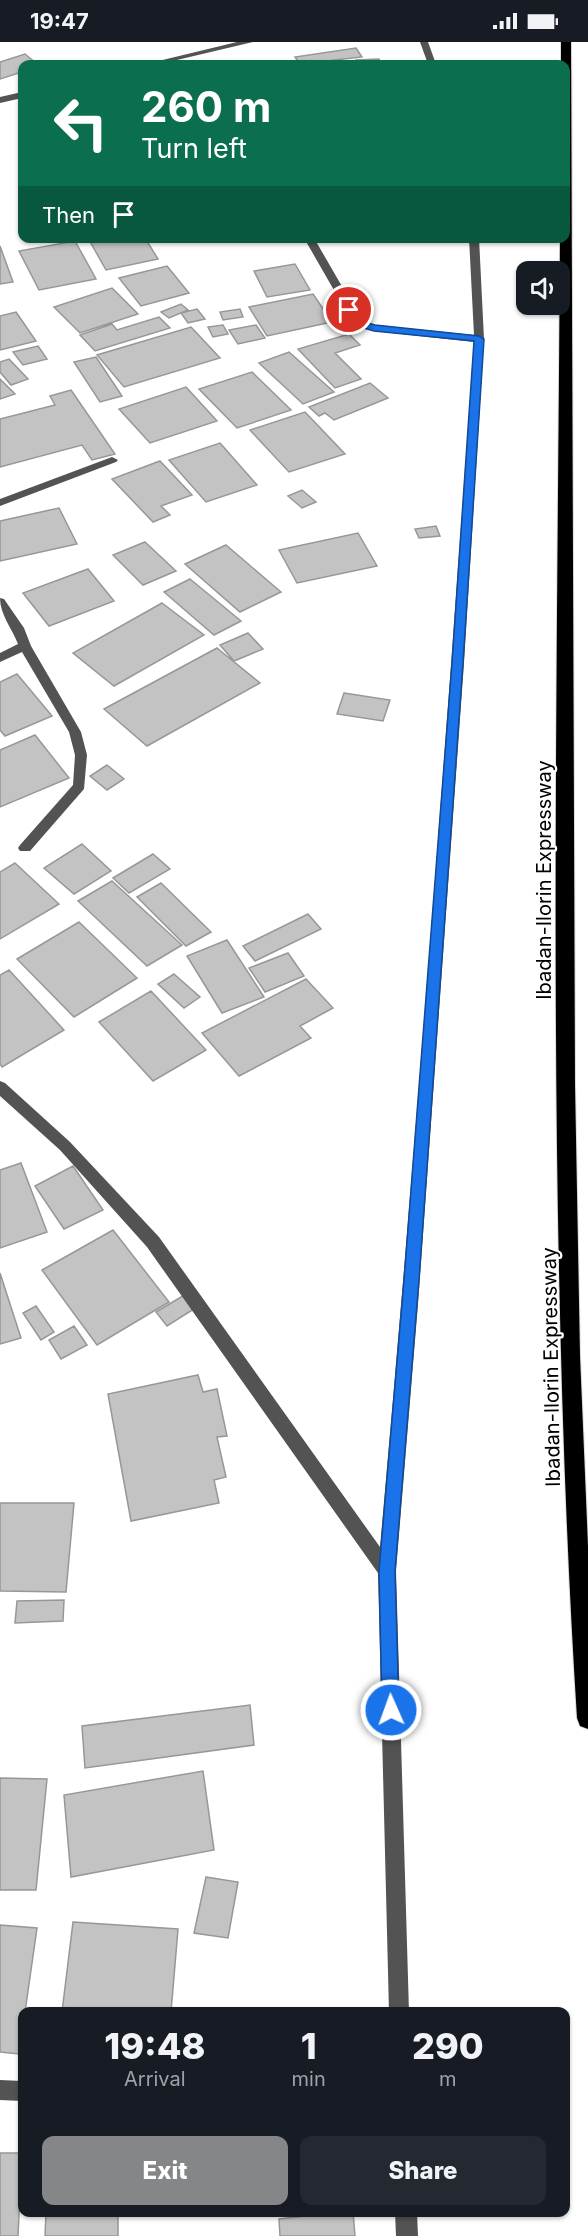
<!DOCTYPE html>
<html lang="en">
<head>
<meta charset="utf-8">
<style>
	body { margin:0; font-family:Inter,sans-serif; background:#242831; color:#f1f3f6; height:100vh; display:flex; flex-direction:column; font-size:22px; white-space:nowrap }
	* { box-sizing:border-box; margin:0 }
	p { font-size:20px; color:#9ea1a6 }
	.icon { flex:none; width:33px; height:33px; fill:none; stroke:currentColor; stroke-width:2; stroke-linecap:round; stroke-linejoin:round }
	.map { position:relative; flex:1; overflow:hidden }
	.sheet { position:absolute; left:18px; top:1965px; width:552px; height:210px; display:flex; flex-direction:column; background:#171b24; border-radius:12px; box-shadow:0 2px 4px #0004 }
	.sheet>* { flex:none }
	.guide { position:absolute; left:18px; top:18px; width:552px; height:183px; border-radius:12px; box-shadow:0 2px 4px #0004; background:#0b6e4f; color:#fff; overflow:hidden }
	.controls { position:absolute; left:516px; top:219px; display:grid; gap:12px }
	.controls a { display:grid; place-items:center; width:54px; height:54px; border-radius:12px; background:#171b24; box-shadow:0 2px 4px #0004; font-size:30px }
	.pin { position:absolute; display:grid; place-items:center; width:51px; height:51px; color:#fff; margin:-26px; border:3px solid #fff; border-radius:50%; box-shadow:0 2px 6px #0007 }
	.me { position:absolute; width:66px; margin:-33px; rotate:358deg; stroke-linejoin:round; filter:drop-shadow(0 0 4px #0008) }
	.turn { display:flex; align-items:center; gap:21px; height:126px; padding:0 24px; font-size:27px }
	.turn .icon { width:78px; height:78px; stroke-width:2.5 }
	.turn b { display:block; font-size:42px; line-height:51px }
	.then { display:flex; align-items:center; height:57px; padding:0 24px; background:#0003; gap:12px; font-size:22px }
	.eta { display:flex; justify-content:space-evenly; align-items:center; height:102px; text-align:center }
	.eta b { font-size:36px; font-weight:800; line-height:42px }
	.action { display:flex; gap:12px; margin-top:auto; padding:12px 24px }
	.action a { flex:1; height:69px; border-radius:12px; background:#858687; color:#fff; font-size:24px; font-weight:800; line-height:69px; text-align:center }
	.action a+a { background:#242831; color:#f1f3f6 }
	.status { display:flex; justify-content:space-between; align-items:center; height:42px; padding:0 30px; background:#171b24; direction:ltr }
	.status svg { height:16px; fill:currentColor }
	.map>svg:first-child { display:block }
</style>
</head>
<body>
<div class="status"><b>19:47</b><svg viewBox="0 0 49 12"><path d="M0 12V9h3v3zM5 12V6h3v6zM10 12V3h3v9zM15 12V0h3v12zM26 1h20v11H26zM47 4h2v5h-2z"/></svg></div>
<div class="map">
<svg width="588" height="2194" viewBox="0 0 588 2194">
	<rect width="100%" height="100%" fill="#fff"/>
	<path fill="#c3c3c3" stroke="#979797" stroke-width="1.5" d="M356,6L362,15L300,22L295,15Z
		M25,12L37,22H22V30L0,37V20Z
		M379,17L380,22H357L356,18Z
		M88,196H145L158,217L106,228Z
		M75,199L96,237L39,248L19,209Z
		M0,204L13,240L0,242Z
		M295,222L310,248L267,255L254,229Z
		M167,224L189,251L141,264L119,236Z
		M112,246L138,272L80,291L54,265Z
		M313,252L332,280L267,294L249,265Z
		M181,262L188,268L169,276L161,270Z
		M197,267L205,277L188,281L181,271Z
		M240,267L243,275L223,278L220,270Z
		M16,270L36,299L0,308V274Z
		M159,275L170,286L95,309L80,293L112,282L117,288Z
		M223,283L228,292L213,295L208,285Z
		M256,283L265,296L238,302L229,288Z
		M191,285L220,316L124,345L97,313Z
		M349,292L360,303L335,311L361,337L335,346L298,307Z
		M38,304L47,317L23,323L13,310Z
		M289,310L334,350L303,362L259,321Z
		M96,315L122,354L100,360L74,320Z
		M9,317L28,337L11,343L0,330V320Z
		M252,330L291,368L237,386L199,347Z
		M0,337L15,352L0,357Z
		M370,341L388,356L334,378L325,371L319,374L309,365Z
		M186,345L217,379L150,401L119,367Z
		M71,348L115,412L92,418L82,403L0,425V377L55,363L50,354Z
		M305,370L345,412L289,430L250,388Z
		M220,401L257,443L206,460L169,418Z
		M160,419L192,453L161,464L170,473L153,480L112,437Z
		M302,448L316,460L302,466L288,454Z
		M59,466L77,502L0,519V479Z
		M436,484L440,494L419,496L415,487Z
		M358,491L377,524L297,541L279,508Z
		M145,500L176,529L143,543L113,513Z
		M226,503L281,550L240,570L185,522Z
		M88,527L114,559L49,584L23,551Z
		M190,537L241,579L214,593L164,550Z
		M162,561L204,593L114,644L73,611Z
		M248,591L263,607L234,619L220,603Z
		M217,606L260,641L147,704L104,667Z
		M17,632L52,674L5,694L0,688V640Z
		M344,651L390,658L383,679L337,672Z
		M35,693L69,736L0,765V708Z
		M107,723L124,737L107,748L90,734Z
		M82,802L111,829L74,852L44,826Z
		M153,812L170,827L129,851L113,836Z
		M15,821L59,862L0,897V830Z
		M112,839L182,903L147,924L78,859Z
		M161,841L211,890L186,904L137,855Z
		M308,872L321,887L255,919L243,904Z
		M79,880L137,936L74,975L17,917Z
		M227,898L264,955L222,971L187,914Z
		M288,911L304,934L265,950L249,926Z
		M9,928L64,988L2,1025L0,1022V933Z
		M174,932L200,955L184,966L158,942Z
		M306,937L333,966L300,984L311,996L239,1034L202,991Z
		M151,949L206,1008L153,1039L99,980Z
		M21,1121L47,1190L0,1206V1128Z
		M73,1124L103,1168L64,1187L35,1144Z
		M113,1188L169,1260L97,1303L42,1228Z
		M0,1231L21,1296L0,1302Z
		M186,1252L197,1265L167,1284L156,1270Z
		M36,1264L54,1290L41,1298L23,1271Z
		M74,1284L87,1303L61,1317L49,1298Z
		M198,1333L203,1350L217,1347L227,1394L217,1395L226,1435L214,1438L219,1461L131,1479L108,1352Z
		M0,1461H74L66,1550L0,1549Z
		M64,1558L63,1579L15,1581L17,1559Z
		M250,1663L254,1703L85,1726L82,1684Z
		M203,1729L214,1808L71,1835L64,1753Z
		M0,1736L47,1737L36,1848H0Z
		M206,1835L238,1840L228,1896L194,1891Z
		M73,1880L178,1887L171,1970H62Z
		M0,1883L37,1886L25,1970H22L19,2012L0,2010Z
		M0,2111H22L18,2194H0Z
		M46,2170H118V2194H45Z
		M341,2170H353L355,2194H280L279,2177Z"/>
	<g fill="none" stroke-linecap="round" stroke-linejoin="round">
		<defs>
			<path id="highway" d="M561,0H571L575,1042L580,1314L588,1504V1687L580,1684L577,1676C546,1184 557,689 560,196H566V22H561Z"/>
		</defs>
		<use href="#highway" stroke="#dbdbdb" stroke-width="2"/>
		<path fill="#535353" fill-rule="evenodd" d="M237,0H253L160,22H146Z
			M420,0H428L436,22H428Z
			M22,50V56L0,61V55Z
			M304,196H314L362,279L375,283L474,293L469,196H479L484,297L464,621L418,1262L396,1529L409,1970H389L378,1531L147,1205L60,1108L0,1054V1039L5,1041L70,1100L159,1195L380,1505C416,1104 446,702 474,300L374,289L354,283Z
			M112,415L118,418L116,420L0,464V457Z
			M0,556L4,557L24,586L31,604L81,690L87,713L84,747L30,809H20L18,806L20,803L73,743L75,713L69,690L22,610L0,620V611L18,602C12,586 0,573 0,556Z
			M0,2038L22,2039V2059L0,2058Z
			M395,2170H417L418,2194H396Z"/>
		<use href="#highway" fill="#000" fill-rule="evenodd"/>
	</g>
	<path fill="#1a73e8" stroke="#114b97" stroke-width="1.5" d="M346,266H352L361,279L375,283L479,294L484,297L463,621L419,1238L395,1529L399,1668L396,1674L391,1677L385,1674L382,1668L379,1529L404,1238L452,621L474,299L374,289L354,283L344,268Z"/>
	<g text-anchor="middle" stroke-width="4.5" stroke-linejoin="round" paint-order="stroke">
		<g font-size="20" fill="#000" stroke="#fff">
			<text transform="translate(544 838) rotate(-90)" y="7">Ibadan-Ilorin Expressway</text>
			<text transform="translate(551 1325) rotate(-91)" y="7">Ibadan-Ilorin Expressway</text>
		</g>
	</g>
</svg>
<div class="controls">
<a><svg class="icon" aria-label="sound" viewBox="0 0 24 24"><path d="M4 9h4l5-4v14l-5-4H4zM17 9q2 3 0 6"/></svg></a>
</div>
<div class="pin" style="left:349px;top:268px;background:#d93025"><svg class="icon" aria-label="arrive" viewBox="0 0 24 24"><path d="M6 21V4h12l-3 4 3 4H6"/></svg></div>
<svg class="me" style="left:391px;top:1668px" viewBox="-20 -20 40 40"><circle r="17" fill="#1a73e8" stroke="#fff" stroke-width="3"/><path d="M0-11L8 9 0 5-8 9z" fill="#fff"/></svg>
<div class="guide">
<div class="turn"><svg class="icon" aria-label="left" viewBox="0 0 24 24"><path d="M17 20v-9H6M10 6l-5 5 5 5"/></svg><div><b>260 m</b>Turn left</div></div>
<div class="then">Then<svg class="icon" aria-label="arrive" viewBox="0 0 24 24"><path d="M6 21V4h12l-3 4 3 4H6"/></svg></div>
</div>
<section class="sheet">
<div class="eta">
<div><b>19:48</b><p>Arrival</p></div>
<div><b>1</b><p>min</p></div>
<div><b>290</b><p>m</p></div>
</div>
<div class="action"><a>Exit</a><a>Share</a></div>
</section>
</div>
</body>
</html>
